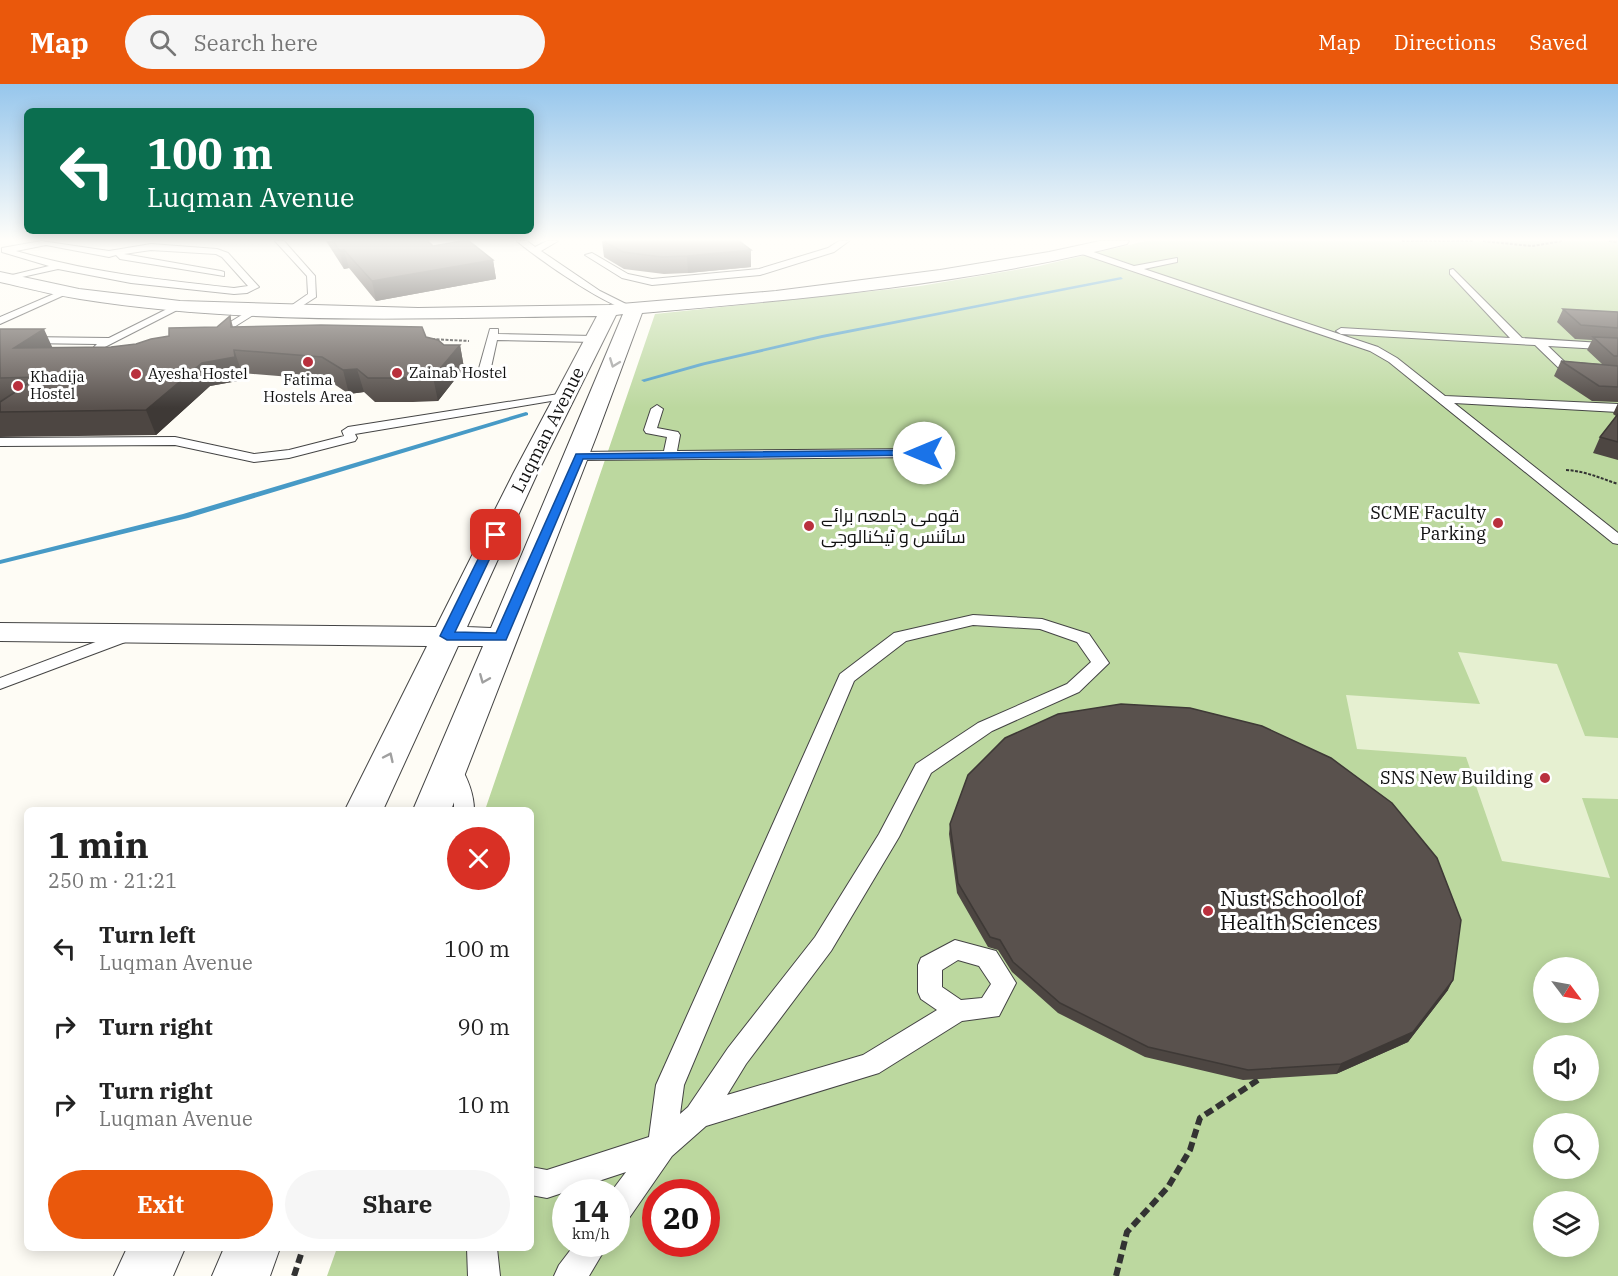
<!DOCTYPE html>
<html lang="en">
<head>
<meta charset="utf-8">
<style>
	body { margin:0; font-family:"IBM Plex Serif",Cairo,serif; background:#f6f6f6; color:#222; height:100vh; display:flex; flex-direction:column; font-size:22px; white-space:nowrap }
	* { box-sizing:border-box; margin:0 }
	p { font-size:20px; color:#767676 }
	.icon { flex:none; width:33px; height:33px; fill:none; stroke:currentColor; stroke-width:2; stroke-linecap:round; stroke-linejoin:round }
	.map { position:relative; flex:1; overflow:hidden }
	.drawer { position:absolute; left:24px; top:723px; width:510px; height:444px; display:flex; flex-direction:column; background:#fff; border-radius:9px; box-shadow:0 3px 15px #0003 }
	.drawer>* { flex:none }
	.banner { position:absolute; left:24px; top:24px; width:510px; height:126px; border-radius:9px; box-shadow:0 3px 15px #0003; background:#0b6e4f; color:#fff; overflow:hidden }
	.needle { width:39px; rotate:122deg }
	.tools { position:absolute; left:1533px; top:873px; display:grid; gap:12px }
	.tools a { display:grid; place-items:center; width:66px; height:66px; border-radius:50%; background:#fff; box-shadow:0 3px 15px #0003; font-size:30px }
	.speed { position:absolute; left:552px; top:1095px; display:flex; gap:12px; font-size:30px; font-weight:700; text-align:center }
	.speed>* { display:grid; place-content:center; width:78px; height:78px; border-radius:50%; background:#fff; box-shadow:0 3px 15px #0003; line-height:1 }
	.speed small { font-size:15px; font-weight:400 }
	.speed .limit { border:9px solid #d22; background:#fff; color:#111 }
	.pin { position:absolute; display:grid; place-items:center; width:51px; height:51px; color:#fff; margin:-26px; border-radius:12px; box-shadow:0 3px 9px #0006 }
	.me { position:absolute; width:66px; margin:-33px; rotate:270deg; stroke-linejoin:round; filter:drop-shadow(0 0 4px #0008) }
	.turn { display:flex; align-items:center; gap:21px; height:126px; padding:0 24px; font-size:27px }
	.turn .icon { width:78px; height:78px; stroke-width:2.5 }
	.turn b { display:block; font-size:42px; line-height:51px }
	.round { display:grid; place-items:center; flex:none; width:63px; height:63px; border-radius:32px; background:#f6f6f6 }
	.overview { display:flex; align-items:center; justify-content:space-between; height:102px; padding:0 24px }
	h1 { font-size:36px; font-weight:700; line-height:45px }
	.action { display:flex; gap:12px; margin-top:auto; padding:12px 24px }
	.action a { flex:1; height:69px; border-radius:36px; background:#ea580c; color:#fff; font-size:24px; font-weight:700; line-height:69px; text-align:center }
	.action a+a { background:#f6f6f6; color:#222 }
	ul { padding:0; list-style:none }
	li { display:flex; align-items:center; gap:18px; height:78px; padding:0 24px }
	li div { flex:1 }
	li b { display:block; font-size:22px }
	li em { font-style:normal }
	header { display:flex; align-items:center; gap:36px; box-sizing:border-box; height:84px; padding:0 30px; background:#ea580c; color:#fff }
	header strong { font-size:28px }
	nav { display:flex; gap:33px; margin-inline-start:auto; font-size:21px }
	.search { width:420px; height:54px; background:#f6f6f6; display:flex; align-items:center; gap:15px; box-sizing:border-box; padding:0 21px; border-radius:33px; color:#767676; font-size:22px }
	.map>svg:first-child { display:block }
</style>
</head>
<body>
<header>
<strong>Map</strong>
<div class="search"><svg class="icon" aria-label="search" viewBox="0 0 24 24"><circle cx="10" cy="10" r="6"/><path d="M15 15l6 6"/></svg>Search here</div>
<nav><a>Map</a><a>Directions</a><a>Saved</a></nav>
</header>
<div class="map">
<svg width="1618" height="1192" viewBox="0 0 1618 1192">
	<rect width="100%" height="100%" fill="#fefcf5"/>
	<path fill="#bcd89f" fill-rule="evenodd" d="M1146,157H1618V1192H327L337,1164H531V726H485L655,230L920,202L1039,182ZM1544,884H1588V928H1544ZM1544,962H1588V1006H1544ZM1544,1040H1588V1084H1544ZM566,1108H616V1160H566ZM656,1108H706V1160H656ZM1544,1118H1588V1162H1544Z"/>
	<path fill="#e6f0d1" d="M1458,568L1557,580L1585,652L1618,654V715L1582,714L1610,794L1502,777L1466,673L1357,665L1346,611L1480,620Z"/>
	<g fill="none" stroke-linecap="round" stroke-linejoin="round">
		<path fill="#479ac6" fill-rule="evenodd" d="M1121,193L1123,195L822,254L705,281L644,298L641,296L701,279L822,251Z
			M526,328L528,329V331L188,434L0,480V476L183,430Z"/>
		<defs>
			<path id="lane" d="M41,157L109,167L151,160L217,165L228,169L259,203L247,209L234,210L131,199L58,185L4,197V193L49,182L2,168V164ZM46,161L109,173L116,171L120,175L224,192V188L221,187L124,170L151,166L216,170L222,173L248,202L234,204C160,196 88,188 16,167Z
				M275,157H284L315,192L316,213L288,231L283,228L285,226L308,210L307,192Z
				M517,157H527L535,163L547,157H558L541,167L600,207L636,225C622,235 530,169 517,157Z
				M839,157H849L834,168L760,191L652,201L622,194L585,171L592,169L628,190L652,195L759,185L828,164Z
				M1082,164L1134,182L1177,174V178L1144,185L1378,263L1397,274L1445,312L1618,320V328L1454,319L1618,449V460L1613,459L1389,278L1370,267L1079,169V165Z
				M1453,185L1522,254L1618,260V266L1548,262L1572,285L1618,289V295L1565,290L1535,261L1341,250L1336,247L1341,244L1510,254L1450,190V186Z
				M63,206L71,208L0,240V233Z
				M177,220L185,222L99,266L94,263L97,260L24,259L19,256L24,253L109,254Z
				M253,224L261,226L215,255L206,253Z
				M490,245H498V250L594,252L599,255L594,258L497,256L490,288L484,291L478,288Z
				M565,309L571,312L569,314L355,350L357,354L355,357L289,374L254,378L175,361L0,362V354L175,353L254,370L289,366L344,352L342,347L348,343Z
				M657,321L663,325L657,344L678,348L680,351L677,367L924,365L930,369L924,373L579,376L572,372L579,368L664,367L667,353L646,349L644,346L651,325Z
				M973,531L1042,535L1089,550L1109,579L1079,608L992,647L931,689L899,753L831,867L746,980L727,1011L863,971L937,926L921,915L918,908V881L921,874L955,856L996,867L1016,899L999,932L962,937L879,989L706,1042L672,1072L627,1137L616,1141V1108H611L626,1088L547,1114L531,1111V1083L547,1086L649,1053L656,1001L840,590L894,549ZM973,541L1040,545L1077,558L1091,578L1067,600L978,639L916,680L879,750L815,853L728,964L688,1023L680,1030L684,1001L854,597L906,557ZM958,876L979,882L991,900L982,914L961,916L942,903V886Z
				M130,545L136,546L138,550L136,554L0,605V594Z
				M451,676L458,678C467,693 474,709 474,726H454V713L441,683L444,678Z
				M575,1160H608L589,1192H554L559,1181Z
				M467,1164H497L500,1192H468Z"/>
			<path id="street" d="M1100,157H1129L1127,160C969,200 804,215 642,229L596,353L451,726H413L483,562H458L383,726H345L427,562L0,557V539L436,543L513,390L597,232C426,234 250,242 80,215C53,211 27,204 0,198V188L79,205L180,217L418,224L609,221L776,207L940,186L1049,168ZM623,230L491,544L467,543L537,390L616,231Z
				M127,1164H185L173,1192H114Z
				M224,1164H280L270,1192H212Z"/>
		</defs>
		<use href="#lane" stroke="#444" stroke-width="2"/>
		<use href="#street" stroke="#444" stroke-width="2"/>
		<path stroke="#333" stroke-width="2" stroke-dasharray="3 1.5" stroke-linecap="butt" d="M1402,157H1474
			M1483,157L1532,162L1562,157
			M1609,157L1618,158
			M432,255L469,257
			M1566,386C1585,387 1600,394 1618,400"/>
		<path stroke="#333" stroke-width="6" stroke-dasharray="9 4.5" stroke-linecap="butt" d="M294,1192L303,1164
			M1116,1192L1127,1148L1168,1103L1190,1066L1200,1034L1261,994"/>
		<use href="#lane" fill="#fff" fill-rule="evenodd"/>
		<use href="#street" fill="#fff" fill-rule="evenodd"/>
	</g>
	<path fill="#4d4642" d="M326,157H428L433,162L493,176L496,195L376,217L349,184L344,185Z
		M602,157L751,166V183L688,189L664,190L624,185L604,173Z
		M1563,225L1618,228V318L1592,317L1554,292L1561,277L1602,280L1587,266L1592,256L1575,255L1557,238Z
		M230,232L233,243L426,253L444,261H460L464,284L438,317L413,318H375L364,308L349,310L328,296L242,289L243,296L210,302L156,351L0,353V245L53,264L111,263L136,260L169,252L217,243Z
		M1618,319V376L1593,369L1600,353L1616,332L1613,330Z
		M950,740L1448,906L1408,958L1336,990L1243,996L1145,973L1058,929L1012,888L998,866L988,863L957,809L949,750Z"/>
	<path fill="#3e3936" d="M339,166H344L349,184L344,185Z
		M751,166V183L688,189L687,172Z
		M493,176L496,195L376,217L372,197Z
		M44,245L54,267L14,264Z
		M460,261L464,284L438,317L433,293Z
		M234,266L242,289L243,296L210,302L156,351L146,326L202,279Z
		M357,285L364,308L349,310L343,286Z
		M1453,896L1448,906L1408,958L1336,990L1341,980Z"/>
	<path fill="#59514d" stroke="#3e3936" stroke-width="1.5" d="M333,157H428L433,162L462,157H469L493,176L372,197L344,166H339Z
		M603,157H739L751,166L687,172L662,173L623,168Z
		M1563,225L1618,228V244L1581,241Z
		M230,232L231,243L321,241L422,243L426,253L438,256L444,261H460L433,293L408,294H368L357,285L343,286L322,273L234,266L235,273L202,279L146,326L0,328V318L38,293L0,294V245H44L14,264L111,263L136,260L151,255L169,252V244L217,243Z
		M1593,253L1618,254V272H1614Z
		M1561,277L1618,282V303L1599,302Z
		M1618,330V358L1600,353Z
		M1121,620L1190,624L1262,642L1331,674L1392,719L1437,774L1461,836L1453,896L1413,948L1341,980L1248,986L1148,963L1060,919L1013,878L1000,856L990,853L958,799L950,740L968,691L1005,654L1058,630Z"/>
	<defs><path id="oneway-chevron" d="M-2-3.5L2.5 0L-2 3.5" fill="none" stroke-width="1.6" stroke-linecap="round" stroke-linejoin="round" transform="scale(1.5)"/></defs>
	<g stroke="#a0a0a0">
		<use href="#oneway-chevron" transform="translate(614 279) rotate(111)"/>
		<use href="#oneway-chevron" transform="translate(484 595) rotate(112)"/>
		<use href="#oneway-chevron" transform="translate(389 673) rotate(-65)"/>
	</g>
	<linearGradient id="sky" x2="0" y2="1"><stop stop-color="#96c6ec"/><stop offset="0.48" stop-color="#fffefa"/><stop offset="1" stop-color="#fffefa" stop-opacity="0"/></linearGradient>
	<rect width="1618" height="324" fill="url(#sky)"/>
	<path fill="#1a73e8" stroke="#114b97" stroke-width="1.5" d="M924,366L928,367V371L583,375L506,556H447L440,552L490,451L496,447L501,451L455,548L496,549L576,370Z"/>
	<g fill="#b9303d" stroke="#fff" stroke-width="2">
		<circle cx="308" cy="278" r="6"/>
		<circle cx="397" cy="289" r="6"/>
		<circle cx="136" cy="290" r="6"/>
		<circle cx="18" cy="302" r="6"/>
		<circle cx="1498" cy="439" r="6"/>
		<circle cx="809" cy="442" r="6"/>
		<circle cx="1545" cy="694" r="6"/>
		<circle cx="1208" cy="827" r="6"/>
	</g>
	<g text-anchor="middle" stroke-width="6" stroke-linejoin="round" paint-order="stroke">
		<g font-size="15" fill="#111" stroke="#fff" text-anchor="start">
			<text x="409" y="294">Zainab Hostel</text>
			<text x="148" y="295">Ayesha Hostel</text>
			<text x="30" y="298">Khadija<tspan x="30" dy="17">Hostel</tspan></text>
			<text x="308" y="301" text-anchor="middle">Fatima<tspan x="308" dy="17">Hostels Area</tspan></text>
		</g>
		<g font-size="18" fill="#111" stroke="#fff">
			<text transform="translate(548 346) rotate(-63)" y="6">Luqman Avenue</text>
		</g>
		<g font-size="18" fill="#111" stroke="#fff" text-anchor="end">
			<text x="1486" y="435">SCME Faculty<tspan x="1486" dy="21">Parking</tspan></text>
			<text x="821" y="438" text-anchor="start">قومی جامعہ برائے<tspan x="821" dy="21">سائنس و ٹیکنالوجی</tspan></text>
			<text x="1533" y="700">SNS New Building</text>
		</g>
		<g font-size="21" fill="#111" stroke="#fff" text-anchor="start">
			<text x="1220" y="822">Nust School of<tspan x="1220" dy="24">Health Sciences</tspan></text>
		</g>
	</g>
</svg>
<div class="tools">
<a><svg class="needle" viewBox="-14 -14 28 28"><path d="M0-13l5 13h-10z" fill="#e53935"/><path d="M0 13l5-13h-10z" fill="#767676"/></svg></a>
<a><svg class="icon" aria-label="sound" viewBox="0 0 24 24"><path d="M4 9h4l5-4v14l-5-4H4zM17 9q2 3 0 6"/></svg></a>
<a><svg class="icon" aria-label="search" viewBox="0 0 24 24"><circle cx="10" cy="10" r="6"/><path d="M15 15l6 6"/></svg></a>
<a><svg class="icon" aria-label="layers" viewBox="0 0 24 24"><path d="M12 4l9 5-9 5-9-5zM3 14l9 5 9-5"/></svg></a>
</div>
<div class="speed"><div>14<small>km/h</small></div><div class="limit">20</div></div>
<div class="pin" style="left:496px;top:451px;background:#d93025"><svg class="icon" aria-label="arrive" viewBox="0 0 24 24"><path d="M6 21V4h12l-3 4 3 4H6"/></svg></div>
<svg class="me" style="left:924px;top:369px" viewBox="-20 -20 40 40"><circle r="19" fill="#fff"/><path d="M0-13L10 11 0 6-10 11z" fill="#1a73e8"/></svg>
<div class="banner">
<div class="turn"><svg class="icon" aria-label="left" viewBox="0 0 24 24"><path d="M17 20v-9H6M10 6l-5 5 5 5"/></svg><div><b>100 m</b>Luqman Avenue</div></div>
</div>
<section class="drawer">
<div class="overview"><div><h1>1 min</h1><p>250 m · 21:21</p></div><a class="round" style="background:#d93025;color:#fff"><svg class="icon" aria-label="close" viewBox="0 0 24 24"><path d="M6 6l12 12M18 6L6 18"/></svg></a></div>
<ul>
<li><svg class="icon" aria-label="left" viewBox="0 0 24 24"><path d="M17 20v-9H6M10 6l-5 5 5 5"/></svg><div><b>Turn left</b><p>Luqman Avenue</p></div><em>100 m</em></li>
<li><svg class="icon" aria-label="right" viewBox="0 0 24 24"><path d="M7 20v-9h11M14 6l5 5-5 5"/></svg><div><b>Turn right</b></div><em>90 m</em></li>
<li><svg class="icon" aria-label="right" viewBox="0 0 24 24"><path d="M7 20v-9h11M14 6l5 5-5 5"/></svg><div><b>Turn right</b><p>Luqman Avenue</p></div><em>10 m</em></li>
</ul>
<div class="action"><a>Exit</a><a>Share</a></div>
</section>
</div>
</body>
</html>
